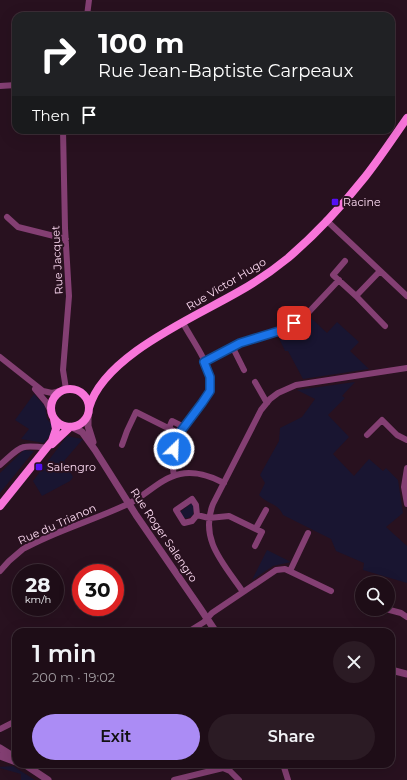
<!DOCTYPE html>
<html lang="en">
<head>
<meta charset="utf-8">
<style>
	body { margin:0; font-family:Montserrat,sans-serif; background:#2b1b24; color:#f1f3f6; height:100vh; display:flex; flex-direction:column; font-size:15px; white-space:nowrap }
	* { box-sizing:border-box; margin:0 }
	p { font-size:13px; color:#a19ca1 }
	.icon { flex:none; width:22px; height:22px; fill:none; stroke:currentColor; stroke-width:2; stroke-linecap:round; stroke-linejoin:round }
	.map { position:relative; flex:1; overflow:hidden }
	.details { position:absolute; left:12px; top:628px; width:383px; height:140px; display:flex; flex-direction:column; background:#1e0d17; border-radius:12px; box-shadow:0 4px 16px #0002,0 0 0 1px #3c2d36 }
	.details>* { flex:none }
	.guide { position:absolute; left:12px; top:12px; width:383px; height:122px; border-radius:12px; box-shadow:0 4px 16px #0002,0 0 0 1px #3c2d36; background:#202124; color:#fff; overflow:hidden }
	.tools { position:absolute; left:355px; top:576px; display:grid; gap:8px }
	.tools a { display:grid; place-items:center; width:40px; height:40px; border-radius:50%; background:#1e0d17; box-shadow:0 4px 16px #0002,0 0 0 1px #3c2d36; font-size:20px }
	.speed { position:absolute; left:12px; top:564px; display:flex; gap:8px; font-size:20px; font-weight:700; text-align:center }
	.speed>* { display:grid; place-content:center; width:52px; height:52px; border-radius:50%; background:#1e0d17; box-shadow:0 4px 16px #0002,0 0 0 1px #3c2d36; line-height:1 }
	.speed small { font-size:10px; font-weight:400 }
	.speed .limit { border:6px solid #d22; background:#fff; color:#111 }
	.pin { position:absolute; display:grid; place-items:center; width:34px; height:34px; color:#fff; margin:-17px; border-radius:8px; box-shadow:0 2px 6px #0006 }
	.me { position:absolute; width:44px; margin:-22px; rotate:24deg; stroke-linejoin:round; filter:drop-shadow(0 0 3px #0008) }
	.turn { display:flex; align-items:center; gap:14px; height:84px; padding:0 20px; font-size:18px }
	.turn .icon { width:52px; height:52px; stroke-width:2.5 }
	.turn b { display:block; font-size:28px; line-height:34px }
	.then { display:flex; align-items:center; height:38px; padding:0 20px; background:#0003; gap:8px; font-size:15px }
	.round { display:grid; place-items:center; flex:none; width:42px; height:42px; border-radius:21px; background:#2b1b24 }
	.headline { display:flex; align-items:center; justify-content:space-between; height:68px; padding:0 20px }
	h1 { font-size:24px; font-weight:600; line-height:30px }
	.button { display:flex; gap:8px; margin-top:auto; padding:8px 20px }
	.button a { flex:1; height:46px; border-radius:24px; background:#ab8cf5; color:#111; font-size:16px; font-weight:600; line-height:46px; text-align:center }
	.button a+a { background:#2b1b24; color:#f1f3f6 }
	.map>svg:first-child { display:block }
</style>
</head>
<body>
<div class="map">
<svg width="407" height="780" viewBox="0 0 407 780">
	<rect width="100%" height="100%" fill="#28111f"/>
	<path fill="#191531" d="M310,317L327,333L337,322L359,342L350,351L369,369L303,379L288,351H285L278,336L293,329Z
		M355,382L342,396L345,398L328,415L349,437L333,454L354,476L369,459L383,471L386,468L398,480L403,513L386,527L407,546V583L363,570L364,563L336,551L331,539L283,515C277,502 268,505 259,495L265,483L260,475L279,441L280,428L302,417L315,399L297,390Z
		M34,394L45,406L47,419L52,425L50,435L44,443L21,439L29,429L15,420Z
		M67,436L83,439L64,461L73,477L70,481L42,496L33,481Z
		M24,450L34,451L0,493V473Z
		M192,503L194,508L193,515L188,518H184L180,512Z
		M267,550L291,562L273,566L252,580Z
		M13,766L35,780H21V774L0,768V767Z"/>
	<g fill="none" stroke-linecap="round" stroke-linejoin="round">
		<path stroke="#843f73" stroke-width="6" d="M87,16L89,0
			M0,86L16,85
			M63,130L65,228L69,296L63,370L66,389
			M7,217L18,227L66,239
			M326,220L407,296
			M345,261L333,275L356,296L385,326
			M356,296L380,271
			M232,346L244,370
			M0,357L43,391L52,393L60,391
			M204,362L240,343L279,331L294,323L306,315L339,280
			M255,382L267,403
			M35,389L46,402L50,410
			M169,428L172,421L184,427
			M367,435L382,420L397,435L407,440
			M122,445L127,431L136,412L180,434
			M0,465C21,447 18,444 47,448
			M407,468L404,487L407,504
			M174,476C172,465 171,455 175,445C182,423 214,402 210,378C207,359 192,340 183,323
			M192,499L196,505L197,515L192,521L184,523L176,510Z
			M197,515L209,518L229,516L262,532L255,546
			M256,528L266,510
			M0,571L9,561L23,549C57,530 95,520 130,503C146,495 161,478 180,474C194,471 211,476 224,483
			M290,571L308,533
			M243,592C224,564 199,540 213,504L261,410L270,399L278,393L296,385L407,368
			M386,609L401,613L407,617
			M374,612L377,609
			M188,632L204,622L212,613L276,570L285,569L331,591
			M0,729L16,721
			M283,764L288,780
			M174,780L223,768L230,771L239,780"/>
		<path stroke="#843f73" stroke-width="7" d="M88,416V426L93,442
			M72,427L82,432L95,450L136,515L200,608L216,632
			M391,670L407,674
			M0,748L16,758
			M0,756L16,762
			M24,764L48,780"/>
		<path stroke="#f875da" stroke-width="8" d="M51 408a19 19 0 1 1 38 0a19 19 0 1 1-38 0Z
			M89,408C103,356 193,318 238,292C256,282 272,271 288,258C316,234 342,206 365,177C380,158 393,138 407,118
			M52,444L70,427
			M0,506L52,441L56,429L54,419"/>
	</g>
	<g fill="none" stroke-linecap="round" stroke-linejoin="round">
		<defs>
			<path id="route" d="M174,449L181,431L202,403L210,391V377L204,362L240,343L279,331L294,323"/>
		</defs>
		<use href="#route" stroke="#114b97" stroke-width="10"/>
		<use href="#route" stroke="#1a73e8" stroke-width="7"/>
	</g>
	<g fill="#550ff4" stroke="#28111f" stroke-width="1.5">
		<rect x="331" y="198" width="8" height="8" rx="2"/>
		<rect x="35" y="463" width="8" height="8" rx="2"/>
	</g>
	<g text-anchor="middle" stroke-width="4" stroke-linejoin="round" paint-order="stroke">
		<g font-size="11" fill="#fddaf2" stroke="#28111f" text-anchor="start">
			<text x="343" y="206">Racine</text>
			<text x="47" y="471">Salengro</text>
		</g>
		<g font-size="11" fill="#fddaf2" stroke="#28111f">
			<text transform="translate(57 260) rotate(-93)" y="4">Rue Jacquet</text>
			<text transform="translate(226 284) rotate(-31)" y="4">Rue Victor Hugo</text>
			<text transform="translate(57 524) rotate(-24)" y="4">Rue du Trianon</text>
			<text transform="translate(164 535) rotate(56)" y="4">Rue Roger Salengro</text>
		</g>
	</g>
</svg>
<div class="tools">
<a><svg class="icon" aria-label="search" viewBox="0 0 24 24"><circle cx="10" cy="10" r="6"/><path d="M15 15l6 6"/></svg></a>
</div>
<div class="speed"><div>28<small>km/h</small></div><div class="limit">30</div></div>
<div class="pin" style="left:294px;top:323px;background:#d93025"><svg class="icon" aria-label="arrive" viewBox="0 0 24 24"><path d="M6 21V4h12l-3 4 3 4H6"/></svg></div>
<svg class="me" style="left:174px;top:449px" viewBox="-20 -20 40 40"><circle r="17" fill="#1a73e8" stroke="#fff" stroke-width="3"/><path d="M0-11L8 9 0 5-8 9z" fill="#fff"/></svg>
<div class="guide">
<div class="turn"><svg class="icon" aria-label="right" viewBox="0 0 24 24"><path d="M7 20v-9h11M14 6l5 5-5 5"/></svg><div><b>100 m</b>Rue Jean-Baptiste Carpeaux</div></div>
<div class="then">Then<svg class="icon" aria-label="arrive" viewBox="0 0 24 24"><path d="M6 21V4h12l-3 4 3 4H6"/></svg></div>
</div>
<section class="details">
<div class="headline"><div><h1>1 min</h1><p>200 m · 19:02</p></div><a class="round"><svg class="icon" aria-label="close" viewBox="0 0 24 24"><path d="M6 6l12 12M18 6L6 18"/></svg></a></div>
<div class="button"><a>Exit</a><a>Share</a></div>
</section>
</div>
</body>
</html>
